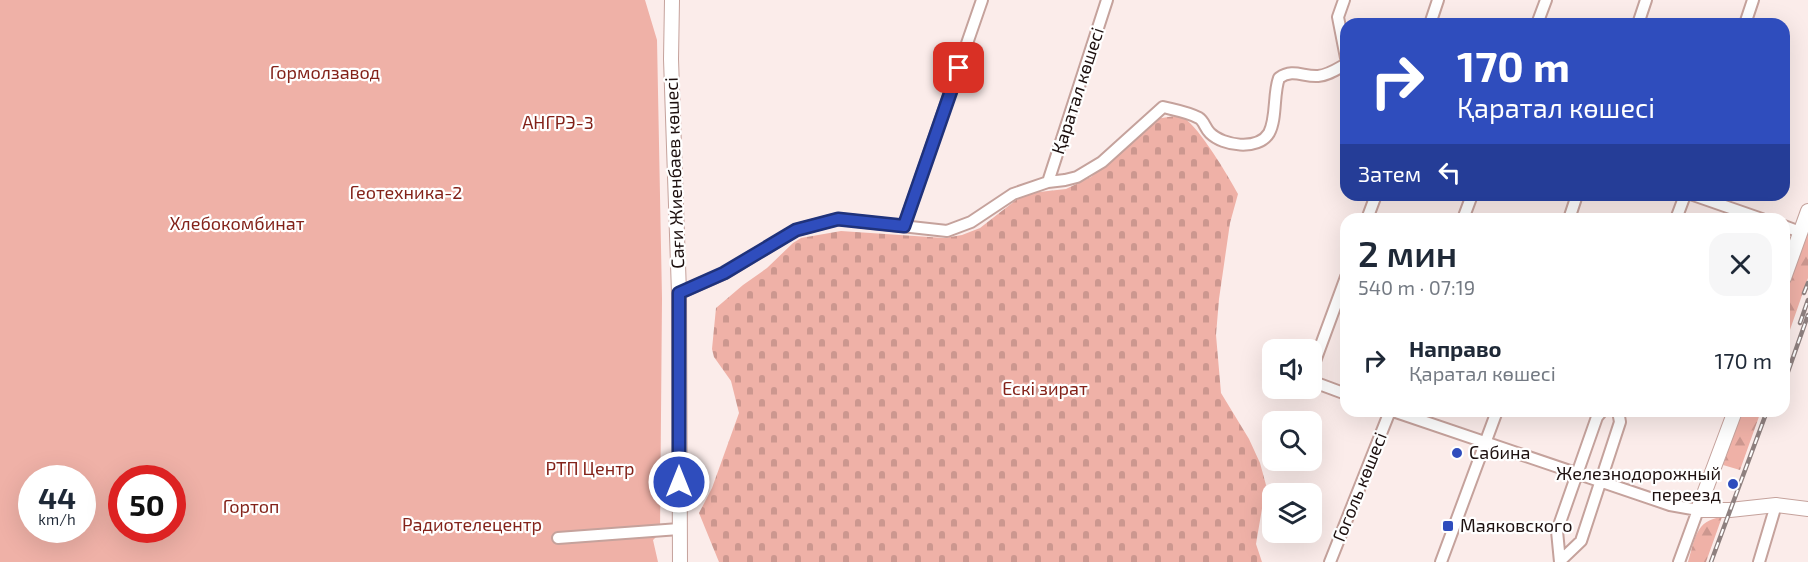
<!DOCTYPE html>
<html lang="ru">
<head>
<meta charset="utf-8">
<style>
	body { margin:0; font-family:"Exo 2",sans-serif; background:#f6f6f7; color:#1f2937; height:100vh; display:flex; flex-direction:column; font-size:22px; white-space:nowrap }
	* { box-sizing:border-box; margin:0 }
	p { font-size:20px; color:#747a83 }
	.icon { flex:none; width:33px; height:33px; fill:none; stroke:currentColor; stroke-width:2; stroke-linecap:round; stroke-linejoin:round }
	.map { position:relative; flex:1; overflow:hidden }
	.sheet { position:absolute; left:1340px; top:213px; width:450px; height:204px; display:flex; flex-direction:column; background:#fff; border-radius:18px; box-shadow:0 6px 24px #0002 }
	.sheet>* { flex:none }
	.hud { position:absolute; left:1340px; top:18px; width:450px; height:183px; border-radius:18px; box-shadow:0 6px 24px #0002; background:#2f4dbd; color:#fff; overflow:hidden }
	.controls { position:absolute; left:1262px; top:339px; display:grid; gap:12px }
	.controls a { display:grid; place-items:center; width:60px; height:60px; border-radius:12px; background:#fff; box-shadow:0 6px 24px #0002; font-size:30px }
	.speed { position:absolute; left:18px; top:465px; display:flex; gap:12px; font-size:30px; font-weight:700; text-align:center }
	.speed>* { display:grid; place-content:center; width:78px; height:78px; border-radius:50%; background:#fff; box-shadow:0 6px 24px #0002; line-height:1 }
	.speed small { font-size:15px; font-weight:400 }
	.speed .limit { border:9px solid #d22; background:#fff; color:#111 }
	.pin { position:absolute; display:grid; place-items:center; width:51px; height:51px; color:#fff; margin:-26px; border-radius:12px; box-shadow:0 3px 9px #0006 }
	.me { position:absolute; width:66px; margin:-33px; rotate:0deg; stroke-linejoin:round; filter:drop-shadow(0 0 4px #0008) }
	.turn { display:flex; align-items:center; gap:21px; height:126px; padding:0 18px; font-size:27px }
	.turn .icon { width:78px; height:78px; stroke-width:2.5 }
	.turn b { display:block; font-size:42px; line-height:51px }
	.then { display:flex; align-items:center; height:57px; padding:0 18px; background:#0003; gap:12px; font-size:22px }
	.round { display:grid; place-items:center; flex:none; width:63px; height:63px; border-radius:18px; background:#f6f6f7 }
	.summary { display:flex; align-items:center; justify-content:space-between; height:102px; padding:0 18px }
	h1 { font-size:36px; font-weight:600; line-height:45px }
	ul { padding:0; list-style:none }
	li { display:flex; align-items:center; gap:18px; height:90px; padding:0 18px }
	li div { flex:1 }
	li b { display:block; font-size:22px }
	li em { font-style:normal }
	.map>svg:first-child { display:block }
</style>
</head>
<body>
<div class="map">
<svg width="1808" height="562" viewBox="0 0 1808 562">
	<defs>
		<pattern id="forest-firs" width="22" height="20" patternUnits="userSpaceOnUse" patternTransform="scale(1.5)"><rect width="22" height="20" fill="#efb1a7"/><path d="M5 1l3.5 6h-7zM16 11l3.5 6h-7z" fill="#cc978f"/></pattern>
		<pattern id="cemetery-stones" width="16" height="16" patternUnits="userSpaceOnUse" patternTransform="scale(1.5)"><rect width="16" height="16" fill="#efb1a7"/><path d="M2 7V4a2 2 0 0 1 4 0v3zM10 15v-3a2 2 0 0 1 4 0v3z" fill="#cc978f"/></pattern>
	</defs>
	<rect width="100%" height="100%" fill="#fbecea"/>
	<path fill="#efb1a7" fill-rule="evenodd" d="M0,0H645L657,40L662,298L660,533L653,540L658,562H0ZM32,478H82V530H32ZM122,478H172V530H122Z"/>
	<path fill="url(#forest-firs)" d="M1808,233V278L1784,347V299Z
		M1742,411H1761L1740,470L1723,465Z
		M1722,517L1706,562H1688C1695,540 1695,520 1722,517Z"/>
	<path fill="url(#cemetery-stones)" d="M1175,116C1176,116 1183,117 1184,118C1199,127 1229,177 1238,194L1230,223L1219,299L1216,335L1221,393L1249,439L1260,463L1266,485L1256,544L1262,562H719L699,513L712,488L739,413L731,381L714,357L712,349L716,308L743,285L767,268L793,243L801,238L841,231L944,238L962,235L980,228L1016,200L1030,193L1066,189L1091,177L1112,160L1155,119Z"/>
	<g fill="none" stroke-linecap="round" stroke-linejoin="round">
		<defs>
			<path id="minor" d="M1344,0L1338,17L1346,58
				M1430,24L1438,0
				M1537,24L1546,0
				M1638,24L1646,0
				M1745,24L1753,0
				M1048,182L1107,0
				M1693,195L1762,219
				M1367,219L1376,195
				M1463,219L1472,195
				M1569,219L1577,195
				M1676,219L1685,195
				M904,226L982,0
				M1784,226L1800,232
				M679,293L725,273L796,230L838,219L947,231L971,222L1013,194L1048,182L1065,180L1077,177L1102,162L1163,107C1175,110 1188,112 1199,118C1204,121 1205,128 1210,133C1223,146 1258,151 1269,133C1277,118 1273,94 1279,78C1293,68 1303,77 1318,76C1329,75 1337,69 1346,64
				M1311,372L1346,277
				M1311,381L1346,394
				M1393,411L1670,505L1698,510L1679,562
				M558,538L679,529
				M1560,561L1581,541L1620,422L1618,411
				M1330,562L1390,411
				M1441,562L1497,411
				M1560,562L1557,531L1597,417L1602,411
				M1759,562L1776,505"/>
			<path id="major" d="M672,0L671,59L679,293L680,562
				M1784,278L1808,211
				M1735,411L1698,510H1730L1776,505L1808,509"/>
		</defs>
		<use href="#minor" stroke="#c5a29c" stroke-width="14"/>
		<use href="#major" stroke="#c5a29c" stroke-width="16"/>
		<use href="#minor" stroke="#fff" stroke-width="10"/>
		<use href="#major" stroke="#fff" stroke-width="14"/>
		<defs>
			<path id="rail" d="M1804,293L1808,283
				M1800,323L1808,300
				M1784,383L1808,315
				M1711,562L1767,411"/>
		</defs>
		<use href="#rail" stroke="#8e807f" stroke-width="4.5"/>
		<use href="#rail" stroke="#fff" stroke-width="2" stroke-dasharray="7" stroke-linecap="butt"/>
	</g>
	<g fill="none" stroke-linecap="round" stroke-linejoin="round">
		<defs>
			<path id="route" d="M679,482V293L724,273L796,230L838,219L904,226L959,68"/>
		</defs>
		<use href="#route" stroke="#1f327b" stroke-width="15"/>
		<use href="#route" stroke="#2f4dbd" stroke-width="10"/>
	</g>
	<g fill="#2f4dbd" stroke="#fff" stroke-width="2">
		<circle cx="1457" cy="453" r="6"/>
		<circle cx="1733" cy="484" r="6"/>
		<rect x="1442" y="520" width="12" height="12" rx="3"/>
	</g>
	<g text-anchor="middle" stroke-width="4.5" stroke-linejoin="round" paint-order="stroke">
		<g font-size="18" fill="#832219" stroke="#fff">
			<text x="325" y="79">Гормолзавод</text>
			<text x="558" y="129">АНГРЭ-3</text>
			<text x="406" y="199">Геотехника-2</text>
			<text x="237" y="230">Хлебокомбинат</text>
			<text x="1045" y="395">Ескі зират</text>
			<text x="590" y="475">РТП Центр</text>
			<text x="251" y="513">Гортоп</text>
			<text x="472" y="531">Радиотелецентр</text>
		</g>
		<g font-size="18" fill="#1d100f" stroke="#fff">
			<text transform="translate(1078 91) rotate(-72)" y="6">Қаратал көшесі</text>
			<text transform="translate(675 173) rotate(-92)" y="6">Сағи Жиенбаев көшесі</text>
			<text transform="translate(1360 487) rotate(-68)" y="6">Гоголь көшесі</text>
		</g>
		<g font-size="18" fill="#1d100f" stroke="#fff" text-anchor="start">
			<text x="1469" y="459">Сабина</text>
			<text x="1721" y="480" text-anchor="end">Железнодорожный<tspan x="1721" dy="21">переезд</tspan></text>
			<text x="1460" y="532">Маяковского</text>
		</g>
	</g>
</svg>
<div class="controls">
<a><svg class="icon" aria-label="sound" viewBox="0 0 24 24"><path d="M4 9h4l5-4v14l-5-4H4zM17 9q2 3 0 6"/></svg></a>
<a><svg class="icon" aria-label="search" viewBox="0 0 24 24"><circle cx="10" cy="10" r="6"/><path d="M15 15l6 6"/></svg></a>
<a><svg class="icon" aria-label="layers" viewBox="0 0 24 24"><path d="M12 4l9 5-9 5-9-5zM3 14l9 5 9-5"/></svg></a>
</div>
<div class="speed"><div>44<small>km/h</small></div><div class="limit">50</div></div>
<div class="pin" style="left:959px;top:68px;background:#d93025"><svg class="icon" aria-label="arrive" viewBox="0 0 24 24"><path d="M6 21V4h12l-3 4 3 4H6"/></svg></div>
<svg class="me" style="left:679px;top:482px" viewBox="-20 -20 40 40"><circle r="17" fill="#2f4dbd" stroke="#fff" stroke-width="3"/><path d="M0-11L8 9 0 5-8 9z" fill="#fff"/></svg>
<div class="hud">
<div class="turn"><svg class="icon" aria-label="right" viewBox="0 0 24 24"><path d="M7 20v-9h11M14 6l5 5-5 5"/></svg><div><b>170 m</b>Қаратал көшесі</div></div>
<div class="then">Затем<svg class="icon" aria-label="left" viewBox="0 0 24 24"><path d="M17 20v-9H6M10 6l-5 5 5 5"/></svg></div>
</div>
<section class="sheet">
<div class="summary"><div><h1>2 мин</h1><p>540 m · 07:19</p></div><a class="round"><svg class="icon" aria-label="close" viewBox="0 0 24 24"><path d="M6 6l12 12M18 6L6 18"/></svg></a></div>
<ul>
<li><svg class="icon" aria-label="right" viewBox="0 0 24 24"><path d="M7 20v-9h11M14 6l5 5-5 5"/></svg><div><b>Направо</b><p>Қаратал көшесі</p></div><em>170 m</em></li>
</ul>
</section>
</div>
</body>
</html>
